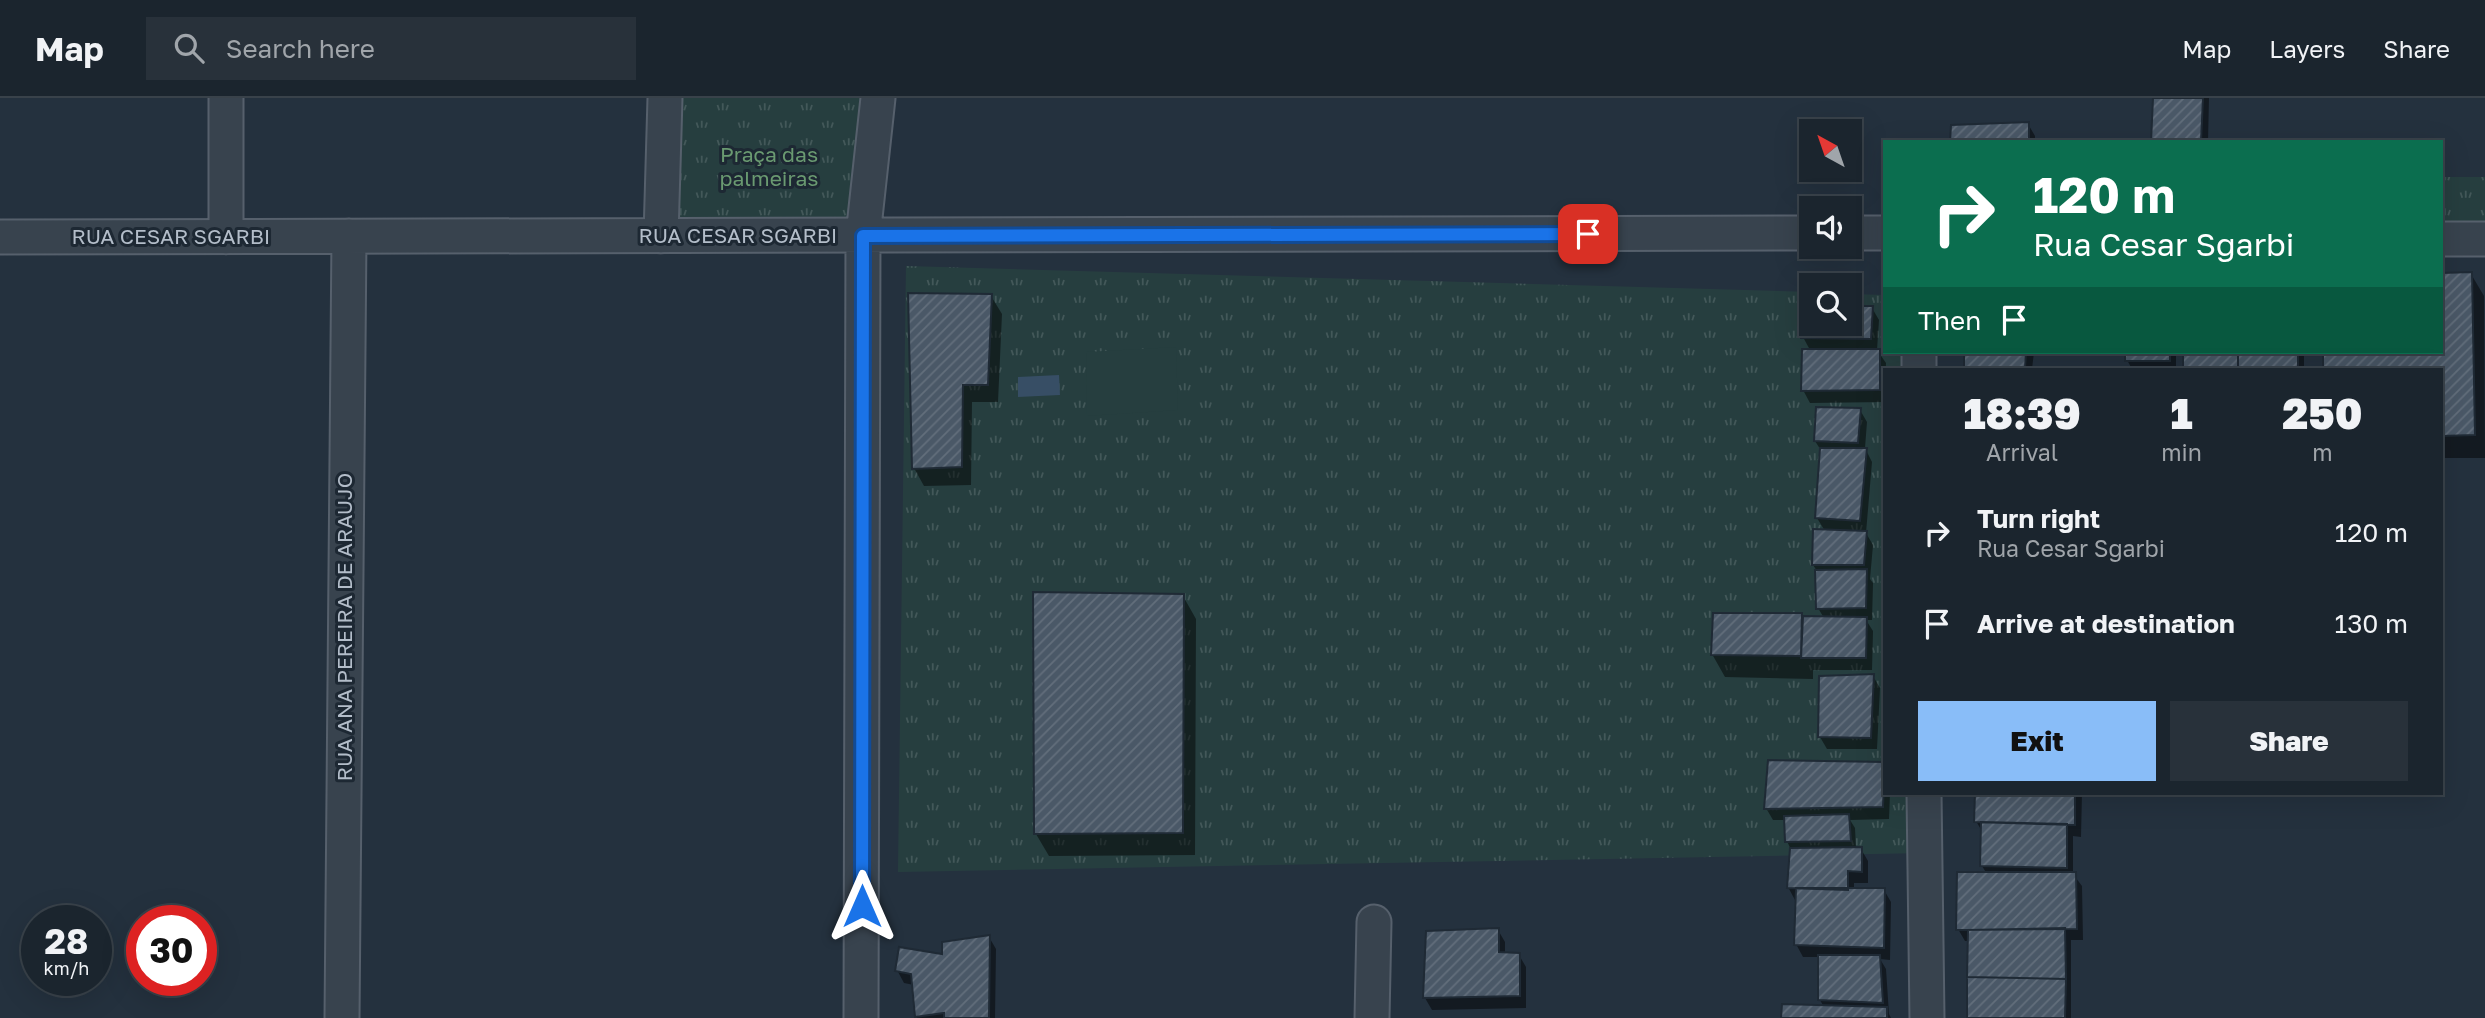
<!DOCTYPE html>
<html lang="en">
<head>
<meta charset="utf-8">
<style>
	body { margin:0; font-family:"Golos Text",sans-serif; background:#28313a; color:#f1f3f6; height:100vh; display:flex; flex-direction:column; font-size:26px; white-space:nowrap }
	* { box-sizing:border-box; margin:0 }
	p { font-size:23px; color:#a0a5aa }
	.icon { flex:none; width:38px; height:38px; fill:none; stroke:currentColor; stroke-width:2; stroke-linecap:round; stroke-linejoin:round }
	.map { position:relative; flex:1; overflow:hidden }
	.side { position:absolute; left:1883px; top:270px; width:560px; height:427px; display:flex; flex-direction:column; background:#1b252e; border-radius:0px; box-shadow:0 7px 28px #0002,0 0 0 2px #39424a }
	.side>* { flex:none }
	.top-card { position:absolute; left:1883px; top:42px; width:560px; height:214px; border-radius:0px; box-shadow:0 7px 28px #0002,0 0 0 2px #39424a; background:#0b6e4f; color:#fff; overflow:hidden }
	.needle { width:46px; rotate:320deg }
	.fabs { position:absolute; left:1799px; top:21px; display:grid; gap:14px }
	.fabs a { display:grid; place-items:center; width:63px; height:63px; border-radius:0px; background:#1b252e; box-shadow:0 7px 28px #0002,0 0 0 2px #39424a; font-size:35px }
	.speed { position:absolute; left:21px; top:807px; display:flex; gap:14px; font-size:35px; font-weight:700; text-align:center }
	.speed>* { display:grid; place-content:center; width:91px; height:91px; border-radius:50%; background:#1b252e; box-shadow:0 7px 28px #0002,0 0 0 2px #39424a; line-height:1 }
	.speed small { font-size:18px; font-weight:400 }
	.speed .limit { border:10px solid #d22; background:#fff; color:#111 }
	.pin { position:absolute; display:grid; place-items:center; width:60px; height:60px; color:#fff; margin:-30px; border-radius:14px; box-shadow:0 4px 10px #0006 }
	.me { position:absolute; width:77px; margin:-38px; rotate:0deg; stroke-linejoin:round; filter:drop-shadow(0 0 5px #0008) }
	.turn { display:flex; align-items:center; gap:24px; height:147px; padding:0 35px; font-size:32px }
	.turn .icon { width:91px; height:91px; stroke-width:2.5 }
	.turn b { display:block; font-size:49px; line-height:60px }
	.then { display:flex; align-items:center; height:66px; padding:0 35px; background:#0003; gap:14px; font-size:26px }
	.eta { display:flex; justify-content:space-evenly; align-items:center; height:119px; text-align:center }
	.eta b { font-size:42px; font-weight:800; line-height:49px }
	.cta { display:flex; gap:14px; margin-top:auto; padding:14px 35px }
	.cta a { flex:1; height:80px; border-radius:0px; background:#89bdf8; color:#111; font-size:28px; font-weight:800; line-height:80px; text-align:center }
	.cta a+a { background:#28313a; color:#f1f3f6 }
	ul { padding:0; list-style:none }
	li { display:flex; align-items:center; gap:21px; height:91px; padding:0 35px }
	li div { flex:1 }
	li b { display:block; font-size:26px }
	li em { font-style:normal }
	header { display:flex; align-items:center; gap:42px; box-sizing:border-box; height:98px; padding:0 35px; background:#1b252e; border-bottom:2px solid #39424a }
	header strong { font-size:33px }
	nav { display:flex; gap:38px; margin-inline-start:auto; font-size:24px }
	.search { width:490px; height:63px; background:#28313a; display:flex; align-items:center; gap:18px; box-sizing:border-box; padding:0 24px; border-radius:0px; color:#a0a5aa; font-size:26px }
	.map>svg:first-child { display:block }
</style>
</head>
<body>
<header>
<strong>Map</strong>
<div class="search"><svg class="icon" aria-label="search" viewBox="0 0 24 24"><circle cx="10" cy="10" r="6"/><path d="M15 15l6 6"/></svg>Search here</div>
<nav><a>Map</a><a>Layers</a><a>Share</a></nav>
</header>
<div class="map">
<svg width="2485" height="920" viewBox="0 0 2485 920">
	<defs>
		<pattern id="park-tufts" width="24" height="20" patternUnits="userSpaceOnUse" patternTransform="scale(1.75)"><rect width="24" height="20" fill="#263e3f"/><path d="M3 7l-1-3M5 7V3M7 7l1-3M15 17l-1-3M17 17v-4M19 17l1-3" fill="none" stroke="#435859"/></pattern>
		<pattern id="building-hatch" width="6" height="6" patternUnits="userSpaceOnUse" patternTransform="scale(1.75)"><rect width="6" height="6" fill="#4a5867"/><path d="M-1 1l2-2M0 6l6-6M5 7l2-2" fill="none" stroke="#626e7b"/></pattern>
	</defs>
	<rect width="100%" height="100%" fill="#24313e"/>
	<path fill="url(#park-tufts)" d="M665,0H878L863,138H661Z
		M2441,79H2485V142L2441,141Z
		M906,168L1811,194V226H1850V196L1885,197V254H1918V271H1885V695H1924L1925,755L898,774Z"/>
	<path fill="#263e3f" d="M1176,249L1178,312L1087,318L1086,254Z"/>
	<path fill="#374e65" d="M1059,277L1060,297L1018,299V279Z"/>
	<path fill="#0007" d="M2155,0H2209L2208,44H2153Z
		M2028,26L2035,38V44H1952Z
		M2471,176L2484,198L2485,360H2441V271H2325V254H2441Z
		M991,198L1002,216L998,304H972L971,387L924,388L914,370Z
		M1803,209L1811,210V226H1850V210H1872L1879,222L1877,252L1886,265L1885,304L1810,305L1803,292L1810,252L1803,239Z
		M1966,254H2034L2032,271H1965Z
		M2126,254H2176V271H2132L2127,262Z
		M2185,254H2304V271H2185Z
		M1818,311L1860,312L1867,324L1865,350L1872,364L1866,435L1873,447L1870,481L1873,485L1872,522H1866L1873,533L1872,572H1813V581L1725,579L1712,556L1801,517L1802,520H1824L1818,510L1817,473L1813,467L1825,433L1817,420L1822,354L1815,343Z
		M1183,498L1196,521L1195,757L1049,758L1036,736Z
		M1873,578L1880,590L1877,651H1827L1820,639Z
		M1885,667V695H1890L1889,721L1850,722L1855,730L1856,751H1861L1868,763V785H1854V792H1884L1891,804L1890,862L1880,861L1886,871L1889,916L1891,920H1783L1824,909L1820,902V859H1803L1796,846L1798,802H1795L1788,789L1791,752L1787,743L1786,722H1773L1766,710Z
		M1977,695H2082L2081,739L2073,738V776L2082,788L2083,842H2071V920H1969V843H1965L1958,831L1987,776L1982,768L1983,735L1976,723Z
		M1498,832L1505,844V856L1519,857L1526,869V910L1432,912L1425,900Z
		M989,839L996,851L995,920H917L914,887L904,885L897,872L944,858Z"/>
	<path fill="url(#building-hatch)" stroke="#1f2a35" stroke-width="2" d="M2153,0H2203L2201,44H2151Z
		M2029,24V44H1950L1951,27Z
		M2472,174L2475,337L2441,338V271H2323V254H2441V175Z
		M908,195L992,196L988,287H963L962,369L912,371Z
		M1801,208H1811V226H1850V208H1873L1871,241L1801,240Z
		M1802,251H1880V292L1801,293Z
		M1964,254H2026L2025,271H1964Z
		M2125,254H2170V263H2125Z
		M2183,254H2238V271H2183Z
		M2238,254H2298V271H2238Z
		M1816,309L1861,310L1858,345L1814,343Z
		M1820,350H1867L1860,423L1815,420Z
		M1813,431L1867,433L1864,467H1812Z
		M1867,471L1866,510L1816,511L1815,472Z
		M1033,494L1184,496L1183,735L1034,736Z
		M1713,515H1802L1801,558L1711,557Z
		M1803,518L1867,519L1866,560H1801Z
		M1874,576L1871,640L1818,639L1819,578Z
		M1768,662L1885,664L1883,709L1764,711Z
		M1975,695H2075V727L1974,724Z
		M1849,716L1851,743L1785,744L1784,718Z
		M1981,724L2067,726V770L1980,768Z
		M1862,749V774L1848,773V792L1787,790L1790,750Z
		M1957,774H2076L2077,831L1956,832Z
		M1796,790H1885L1884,850L1794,847Z
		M1499,830V854L1520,855V898L1423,900L1426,833Z
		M2065,830L2066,881L1967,879L1968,832Z
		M990,837L989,920H944V915L915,919L911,876L895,873L899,849L942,856V844Z
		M1818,857H1880L1883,905L1818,902Z
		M1967,879L2066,881L2065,920H1967Z
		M1782,906L1887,909V920H1781Z"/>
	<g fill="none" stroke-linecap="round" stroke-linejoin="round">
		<defs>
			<path id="street" d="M226,0V139
				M1850,135H1885
				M661,138L665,0
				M0,139L1811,135
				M2441,141H2485
				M1919,254V271
				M1924,695L1927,920
				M342,920L349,138
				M861,920L863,138L878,0
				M1372,920L1374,824"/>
		</defs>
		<use href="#street" stroke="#56606c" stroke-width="37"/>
		<use href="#street" stroke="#38434e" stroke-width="33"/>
	</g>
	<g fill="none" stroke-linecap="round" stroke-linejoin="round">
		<defs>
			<path id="route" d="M862,808L863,138L1588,136"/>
		</defs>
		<use href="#route" stroke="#114b97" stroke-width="18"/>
		<use href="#route" stroke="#1a73e8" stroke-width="12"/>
	</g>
	<g text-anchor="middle" stroke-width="6" stroke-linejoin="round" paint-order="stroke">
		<g font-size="21" fill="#6a9a71" stroke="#1d2833">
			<text x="769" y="64">Praça das<tspan x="769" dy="24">palmeiras</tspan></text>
		</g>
		<g font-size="21" fill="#b3bdc9" stroke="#1d2833">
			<text x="738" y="145">RUA CESAR SGARBI</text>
			<text x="171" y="146">RUA CESAR SGARBI</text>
			<text transform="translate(345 529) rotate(-90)" y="7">RUA ANA PEREIRA DE ARAUJO</text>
		</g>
	</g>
</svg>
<div class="fabs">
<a><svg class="needle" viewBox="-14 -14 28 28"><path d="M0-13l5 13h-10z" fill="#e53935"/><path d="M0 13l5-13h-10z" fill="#a0a5aa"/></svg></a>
<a><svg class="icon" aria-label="sound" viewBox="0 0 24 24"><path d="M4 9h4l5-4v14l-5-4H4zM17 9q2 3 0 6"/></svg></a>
<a><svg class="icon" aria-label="search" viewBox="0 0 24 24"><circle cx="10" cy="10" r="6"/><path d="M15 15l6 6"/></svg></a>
</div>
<div class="speed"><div>28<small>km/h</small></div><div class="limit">30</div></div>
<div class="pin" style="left:1588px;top:136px;background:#d93025"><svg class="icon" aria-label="arrive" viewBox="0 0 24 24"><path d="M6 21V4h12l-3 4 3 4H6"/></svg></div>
<svg class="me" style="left:862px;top:808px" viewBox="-20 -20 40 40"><path d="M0-17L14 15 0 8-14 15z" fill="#1a73e8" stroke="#fff" stroke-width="4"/></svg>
<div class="top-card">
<div class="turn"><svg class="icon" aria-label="right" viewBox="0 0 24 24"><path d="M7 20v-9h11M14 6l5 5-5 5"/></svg><div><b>120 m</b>Rua Cesar Sgarbi</div></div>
<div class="then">Then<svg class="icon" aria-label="arrive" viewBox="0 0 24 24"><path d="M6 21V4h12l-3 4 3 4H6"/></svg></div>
</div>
<section class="side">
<div class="eta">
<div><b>18:39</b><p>Arrival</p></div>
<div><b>1</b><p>min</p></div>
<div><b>250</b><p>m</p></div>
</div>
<ul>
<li><svg class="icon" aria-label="right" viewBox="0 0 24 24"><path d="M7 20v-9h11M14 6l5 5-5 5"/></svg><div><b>Turn right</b><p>Rua Cesar Sgarbi</p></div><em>120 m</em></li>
<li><svg class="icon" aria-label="arrive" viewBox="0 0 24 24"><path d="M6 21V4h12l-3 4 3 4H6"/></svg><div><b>Arrive at destination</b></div><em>130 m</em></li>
</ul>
<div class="cta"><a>Exit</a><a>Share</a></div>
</section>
</div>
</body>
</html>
